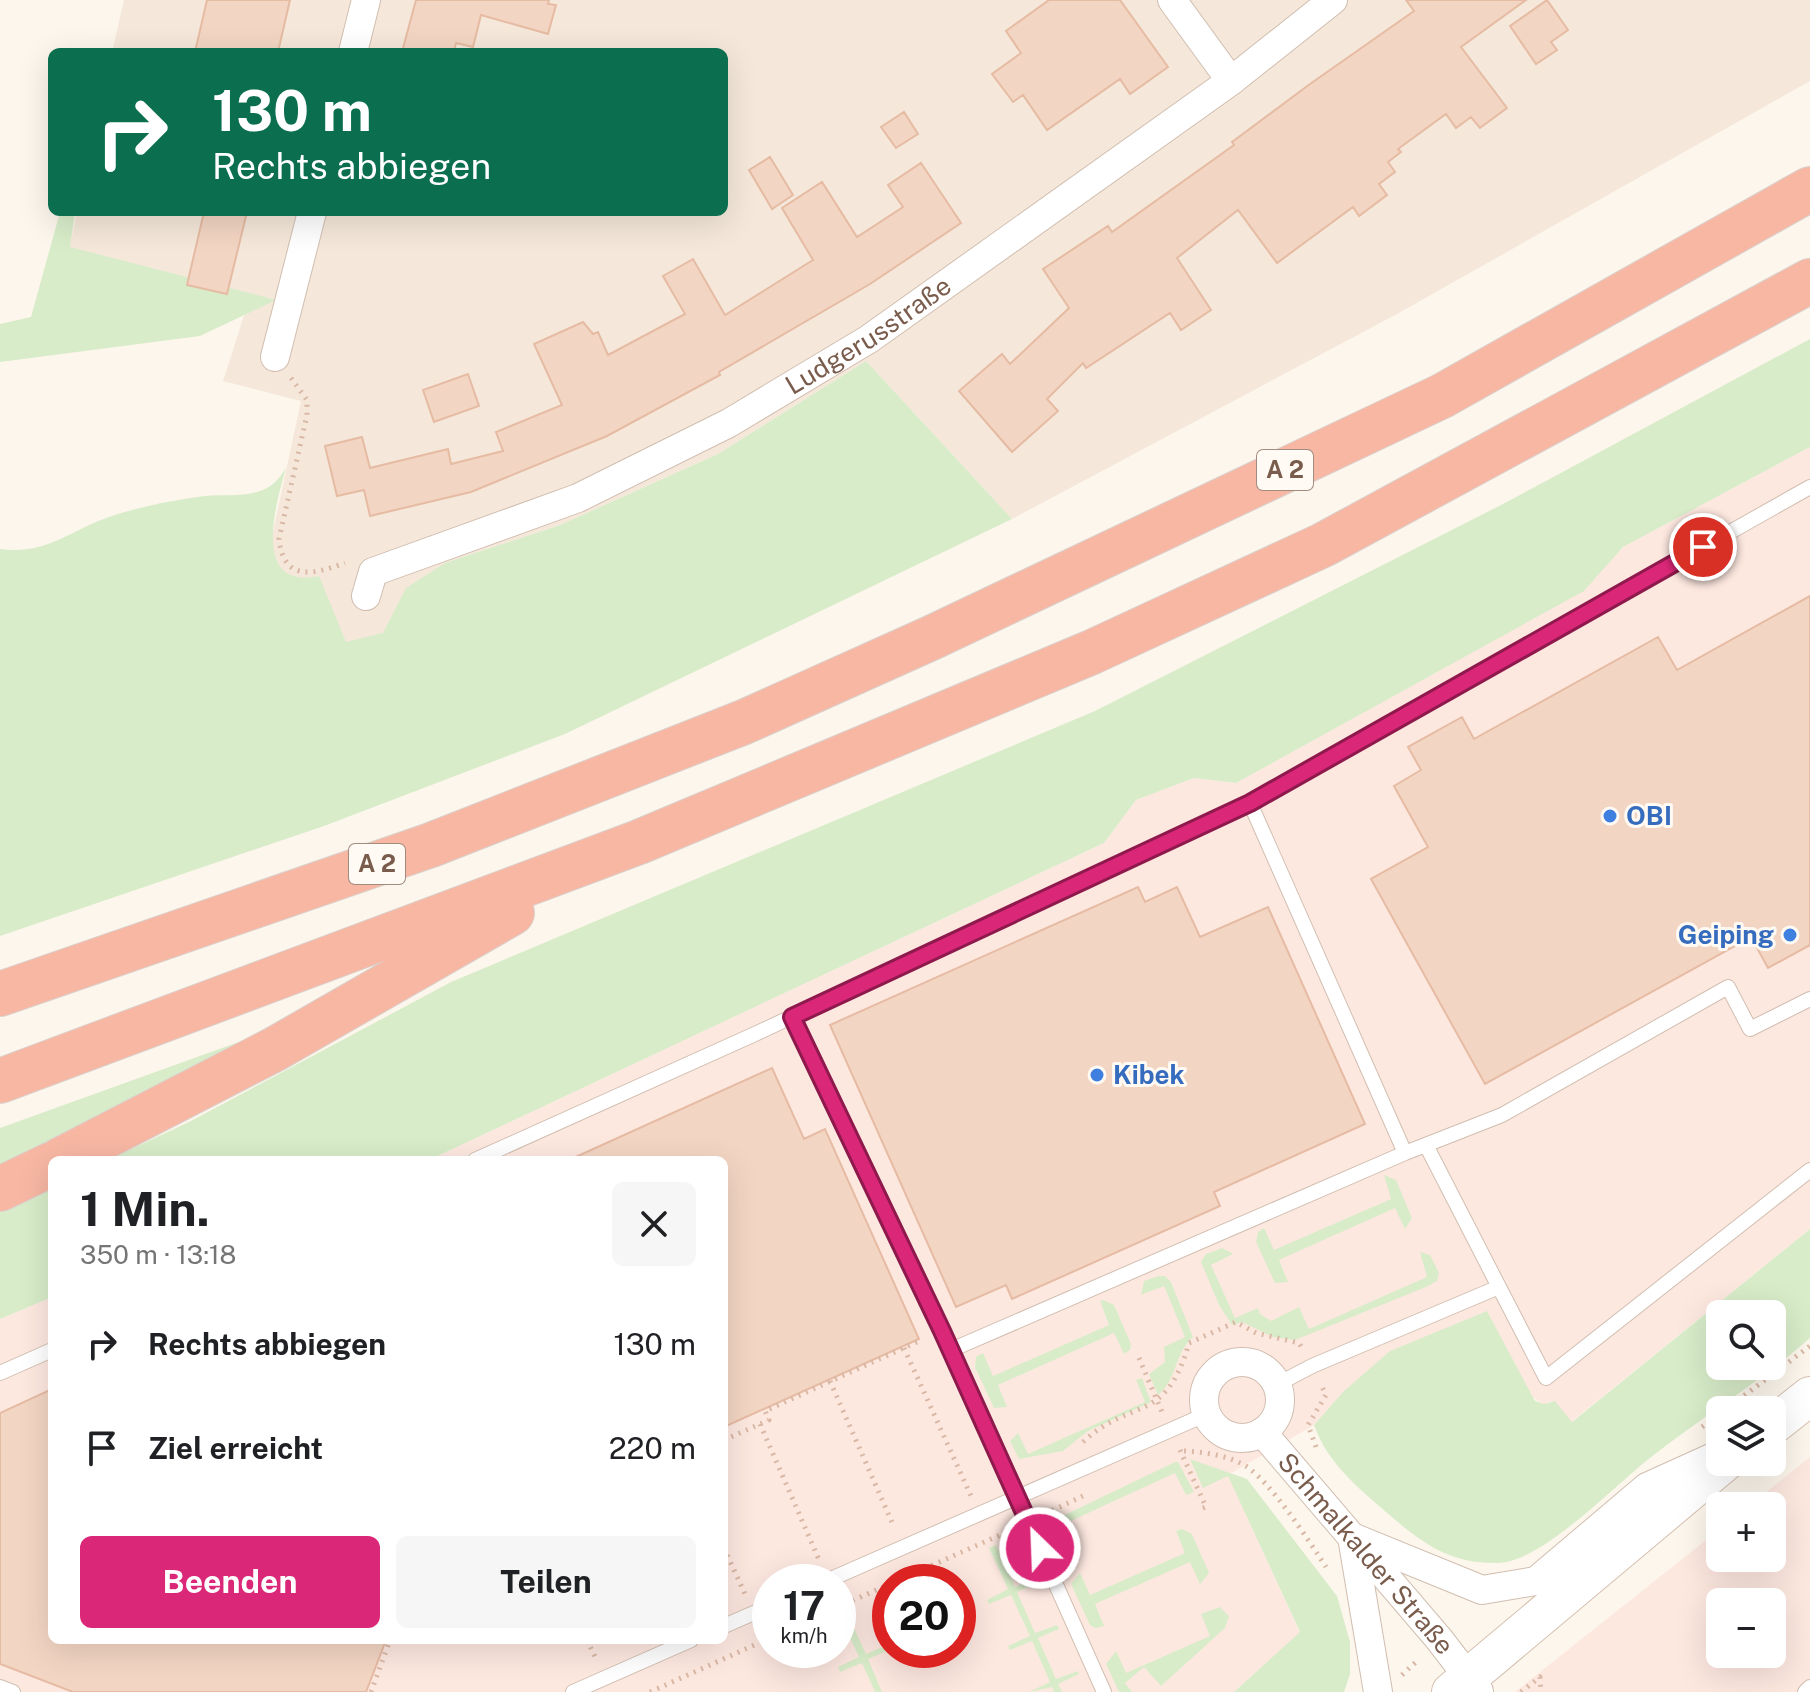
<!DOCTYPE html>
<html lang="de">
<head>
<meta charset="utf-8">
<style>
	body { margin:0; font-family:"Public Sans",sans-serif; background:#f6f6f6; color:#202124; height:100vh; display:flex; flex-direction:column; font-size:30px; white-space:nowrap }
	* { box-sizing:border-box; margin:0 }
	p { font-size:26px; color:#757577 }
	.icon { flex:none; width:44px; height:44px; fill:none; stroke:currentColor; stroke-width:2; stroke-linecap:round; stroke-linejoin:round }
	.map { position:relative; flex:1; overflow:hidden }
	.panel { position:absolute; left:48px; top:1156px; width:680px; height:488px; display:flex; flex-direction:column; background:#fff; border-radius:12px; box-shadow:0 8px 32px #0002 }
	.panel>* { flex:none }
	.hud { position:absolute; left:48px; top:48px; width:680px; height:168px; border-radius:12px; box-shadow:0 8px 32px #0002; background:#0b6e4f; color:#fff; overflow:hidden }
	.fabs { position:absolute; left:1706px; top:1300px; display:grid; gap:16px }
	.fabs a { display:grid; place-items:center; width:80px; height:80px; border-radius:12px; background:#fff; box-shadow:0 8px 32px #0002; font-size:40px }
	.speed { position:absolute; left:752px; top:1564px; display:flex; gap:16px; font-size:40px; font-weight:700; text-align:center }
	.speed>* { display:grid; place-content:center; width:104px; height:104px; border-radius:50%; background:#fff; box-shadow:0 8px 32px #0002; line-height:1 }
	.speed small { font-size:20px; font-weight:400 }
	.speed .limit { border:12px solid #d22; background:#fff; color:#111 }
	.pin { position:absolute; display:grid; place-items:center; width:68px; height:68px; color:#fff; margin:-34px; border:4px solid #fff; border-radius:50%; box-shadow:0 2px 8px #0007 }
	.me { position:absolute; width:88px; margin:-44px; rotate:336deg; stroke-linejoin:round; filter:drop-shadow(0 0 6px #0008) }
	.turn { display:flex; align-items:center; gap:28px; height:168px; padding:0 32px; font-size:36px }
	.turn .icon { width:104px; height:104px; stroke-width:2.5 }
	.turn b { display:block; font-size:56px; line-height:68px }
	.round { display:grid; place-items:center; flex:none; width:84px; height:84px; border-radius:12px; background:#f6f6f6 }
	.headline { display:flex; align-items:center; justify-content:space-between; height:136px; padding:0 32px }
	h1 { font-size:48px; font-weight:700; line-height:60px }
	.cta { display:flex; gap:16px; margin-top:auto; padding:16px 32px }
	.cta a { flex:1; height:92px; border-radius:12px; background:#db2777; color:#fff; font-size:32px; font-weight:700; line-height:92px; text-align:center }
	.cta a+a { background:#f6f6f6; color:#202124 }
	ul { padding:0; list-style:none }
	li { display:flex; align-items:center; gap:24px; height:104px; padding:0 32px }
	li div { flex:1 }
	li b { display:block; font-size:30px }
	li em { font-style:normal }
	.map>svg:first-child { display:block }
</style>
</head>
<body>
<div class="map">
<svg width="1810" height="1692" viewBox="0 0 1810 1692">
	<rect width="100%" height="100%" fill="#fdf6ec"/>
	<path fill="#f5e8da" d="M124,0H1810V81L1397,314L1012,519L866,361L718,454L560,525L445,563L381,654L251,634L301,401L223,381L249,300L68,254L77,212H724V52H112Z"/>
	<path fill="#fde8e0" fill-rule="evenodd" d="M1810,447V1229L1571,1422L1550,1401L1544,1405L1531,1396L1343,1392L1314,1425L1228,1475L1300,1633L1234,1692H0V1319L52,1297V1640H724V1160H429L1104,843L1136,800L1194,778L1236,783L1583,591L1623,547ZM770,1582H838V1650H770ZM890,1582H958V1650H890Z
		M1810,1457V1692H1515L1720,1529V1558H1772V1506H1749ZM1720,1602H1772V1654H1720Z"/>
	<path fill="#d8ecc9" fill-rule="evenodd" d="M60,212H75L70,247L276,300L200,336L0,362V324L31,317Z
		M1810,339V447L1623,547L1584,591L1236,783L1194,778L1136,800L1104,843L429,1160H108L189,1122L451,982L1095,711L1503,504Z
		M866,361L1012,519L565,734L324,826L0,936V549C48,555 68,531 109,517C133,508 179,499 205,496C225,494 245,498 265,489C275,484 280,477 286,468C276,504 250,590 319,576L346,642L383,633L406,588L445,563L560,525L718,454Z
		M261,1034L0,1177V1128Z
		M1384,1175L1396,1180L1412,1218L1405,1229L1395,1208L1279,1260L1288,1282L1275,1283L1256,1242L1258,1232L1264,1228L1274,1250L1391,1199Z
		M52,1186V1297L0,1319V1210Z
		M1810,1229V1338C1760,1382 1703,1416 1650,1458C1614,1486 1542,1562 1498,1563C1448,1564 1421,1542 1386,1512C1357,1487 1327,1462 1314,1425L1343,1392L1390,1351L1487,1311L1535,1401L1544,1404L1555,1401L1572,1422ZM1720,1314H1772V1366H1720Z
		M1222,1248L1233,1254L1211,1265L1235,1318L1258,1308L1260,1314L1271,1321L1299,1307L1309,1329L1427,1277L1420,1252L1430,1255L1439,1273L1437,1281L1426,1287L1295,1340L1273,1337L1242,1322L1232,1325L1219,1305L1201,1262L1206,1254Z
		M1158,1276H1165L1171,1282L1193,1337C1175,1352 1177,1380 1158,1395L1149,1374L1165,1362L1164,1347L1185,1337L1164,1286L1141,1295L1144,1281Z
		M1103,1300L1114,1305L1131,1344L1130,1350L1124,1354L1114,1333L998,1385L1007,1407L994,1408L975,1367L976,1357L983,1353L993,1376L1109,1325L1100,1301Z
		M1142,1378L1151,1402L1088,1431L1063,1451L1019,1459L1010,1441L1018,1433L1028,1454L1145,1402L1136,1380Z
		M1190,1459L1247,1479L1337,1596L1350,1642V1674L1344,1692H1234L1300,1632L1228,1476L1203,1488Z
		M1175,1462H1178L1194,1492L1186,1495L1175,1473L1060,1526L1069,1548L1057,1550L1048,1523Z
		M1182,1529L1192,1534L1209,1573L1200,1584L1190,1562L1095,1604L1104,1626L1095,1628L1090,1625L1071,1584L1080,1573L1090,1595L1185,1553L1176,1531Z
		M996,1545L1015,1587L1036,1578L1038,1582L1017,1592L1035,1633L1057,1625L1059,1629L1038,1638L1056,1679L1078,1671L1079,1674L1058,1684L1062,1692H1054L1052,1687L1029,1692L1050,1682L1032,1641L1010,1650L1008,1646L1030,1636L1011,1595L989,1604L987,1600L1008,1589L989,1548Z
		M1220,1607L1229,1616L1225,1628L1161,1686L1144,1667L1125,1683L1132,1692H1119L1106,1664L1116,1651L1126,1673L1210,1636L1201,1614Z
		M847,1613L866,1654L887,1645L889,1650L868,1659L882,1692H875L862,1663L840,1672L838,1667L859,1657L840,1616Z"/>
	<path fill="#f3d5c3" stroke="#e6bba3" stroke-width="2" d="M207,0H290L278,52H195Z
		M416,0H549L548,4L556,5L548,34L481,15L473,47L456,43L454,52H402Z
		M1049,0H1120L1168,67L1130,94L1120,79L1047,130L1023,95L1013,102L992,74L1021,53L1006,31Z
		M1406,0H1526L1461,47L1507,108L1480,128L1471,117L1456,128L1446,114L1398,149L1401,152L1388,162L1395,172L1379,184L1387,195L1359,216L1353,207L1277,263L1238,210L1177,258L1211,310L1181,330L1170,313L1086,368L1083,363L1047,399L1058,411L1012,452L959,391L1002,354L1010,364L1069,308L1043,269L1108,226L1112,232L1234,145L1232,142L1310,84L1414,11Z
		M1547,0L1568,30L1551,42L1557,50L1536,64L1510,26Z
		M904,112L918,134L896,148L881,127Z
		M770,157L793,195L772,209L749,170Z
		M921,163L961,223L870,284L719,372L720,375L607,436L471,492L370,516L364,490L337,496L325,446L362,437L370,468L448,449L451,464L503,451L496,432L562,405L534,344L583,322L593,334L598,332L608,355L685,314L663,276L693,259L725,315L813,260L782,208L822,182L857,237L903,207L888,185Z
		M204,212H247L227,294L187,285Z
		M468,374L479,406L434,422L423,390Z
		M1810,596V945L1768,968L1751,937L1485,1084L1371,879L1428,847L1394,786L1421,770L1408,747L1462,717L1474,739L1658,637L1677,670Z
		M1138,887L1145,902L1177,887L1200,937L1268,907L1365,1124L1214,1192L1220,1206L1012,1299L1006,1285L956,1307L830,1025Z
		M772,1068L804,1139L825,1129L919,1339L724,1427V1160H569Z
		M52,1389V1640H386L366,1692H73L0,1664V1413Z"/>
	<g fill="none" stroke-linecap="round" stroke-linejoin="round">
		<defs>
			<path id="service" d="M1250,803L1405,1153
				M792,1017L951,1350L1104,1692
				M1426,1145L1499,1287
				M475,1160L755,1034L1250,803L1810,487
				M951,1350L1405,1153L1502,1115L1728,987L1750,1029L1810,999
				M0,1373L52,1350
				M1276,1385L1312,1366L1499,1287L1546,1378L1810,1170
				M824,1582L1207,1414
				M724,1626L770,1606
				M0,1687L13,1692
				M573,1692L691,1640
				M1805,1692L1810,1687"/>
			<g id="minor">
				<path d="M1172,0L1231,81"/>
				<path d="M353,52L366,0"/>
				<path d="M275,357L312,212"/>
				<path id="s1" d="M366,596L373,572L578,498L729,423L869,339L1231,81L1333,0"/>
				<circle cx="1242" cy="1400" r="38"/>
				<path id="s2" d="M1262,1432L1439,1639L1479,1691"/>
				<path d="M1352,1537L1482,1590L1536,1581L1647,1487L1720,1454"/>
				<path d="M1352,1537L1378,1692"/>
			</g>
			<path id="secondary" d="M1772,1426L1810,1396
				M1451,1692L1725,1462"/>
			<path id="motorway" d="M0,994L431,845L744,722L931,638L1442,396L1810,189
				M0,1081L639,842L1092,652L1323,545L1810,281
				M60,1160L275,1049L512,913
				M0,1189L52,1164"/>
		</defs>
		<use href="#service" stroke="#d1beb0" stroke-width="16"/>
		<use href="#minor" stroke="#d1beb0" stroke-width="30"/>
		<use href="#secondary" stroke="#d6c0b0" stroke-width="40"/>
		<use href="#motorway" stroke="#dad1cd" stroke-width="46"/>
		<path stroke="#d9b8a5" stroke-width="5" stroke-dasharray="2 6" stroke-linecap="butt" d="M291,378L307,400V415L279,539C284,583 314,574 345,563
			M904,1348L971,1496
			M1139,1358L1162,1412
			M830,1381L894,1527
			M1725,1410L1810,1346
			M760,1424L820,1562
			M1702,1427L1720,1414
			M724,1440L769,1420L765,1411L921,1340
			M1083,1442C1132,1396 1165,1426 1189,1343L1236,1322L1256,1333L1299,1343L1302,1348
			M1316,1447L1308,1425L1326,1395L1321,1385
			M1180,1450L1206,1507L1198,1510
			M1184,1451C1204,1452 1226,1455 1244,1465C1269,1479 1309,1541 1326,1567
			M1045,1514L1087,1494
			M724,1548L745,1594
			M895,1582L1011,1530
			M838,1607L890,1584
			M587,1640L597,1661
			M1402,1675L1418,1660
			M371,1692L390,1640
			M650,1692L770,1638
			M1521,1692L1540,1677L1541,1692"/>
		<use href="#service" stroke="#fff" stroke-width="14"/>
		<use href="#minor" stroke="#fff" stroke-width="28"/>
		<use href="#secondary" stroke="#fff" stroke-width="38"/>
		<use href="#motorway" stroke="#f7b7a3" stroke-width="44"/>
	</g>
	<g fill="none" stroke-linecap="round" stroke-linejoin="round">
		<defs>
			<path id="route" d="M1040,1548L942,1331L792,1017L1250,803L1703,547"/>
		</defs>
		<use href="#route" stroke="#8e194d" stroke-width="20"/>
		<use href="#route" stroke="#db2777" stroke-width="14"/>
	</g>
	<g fill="#3f7fe0" stroke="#fffaf3" stroke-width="3">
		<circle cx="1610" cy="816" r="8"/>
		<circle cx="1790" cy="935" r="8"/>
		<circle cx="1097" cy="1075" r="8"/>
	</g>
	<g text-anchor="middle" stroke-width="6" stroke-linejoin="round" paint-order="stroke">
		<g fill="#fffaf3" stroke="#a28b7f" stroke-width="2">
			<rect x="1257" y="450" width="56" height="40" rx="6"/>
			<rect x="349" y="844" width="56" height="40" rx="6"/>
		</g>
		<g font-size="24" font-weight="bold" fill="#7a5c4d">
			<text x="1285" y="478">A 2</text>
			<text x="377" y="872">A 2</text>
		</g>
		<g font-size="26" fill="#7a5c4d" stroke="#fffaf3">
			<text dy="9" stroke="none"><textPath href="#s1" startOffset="576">Ludgerusstraße</textPath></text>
			<text dy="9" stroke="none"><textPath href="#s2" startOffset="160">Schmalkalder Straße</textPath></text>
		</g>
		<g font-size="26" font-weight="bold" fill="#366cbe" stroke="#fffaf3" text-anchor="start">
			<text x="1626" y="825">OBI</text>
			<text x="1774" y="944" text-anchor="end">Geiping</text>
			<text x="1113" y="1084">Kibek</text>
		</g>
	</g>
</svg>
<div class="fabs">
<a><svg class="icon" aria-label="search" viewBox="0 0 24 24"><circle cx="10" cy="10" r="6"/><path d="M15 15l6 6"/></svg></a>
<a><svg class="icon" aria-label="layers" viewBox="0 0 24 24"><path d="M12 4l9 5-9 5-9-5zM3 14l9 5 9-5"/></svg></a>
<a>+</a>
<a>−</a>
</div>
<div class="speed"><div>17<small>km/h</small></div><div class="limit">20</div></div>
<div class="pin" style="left:1703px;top:547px;background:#d93025"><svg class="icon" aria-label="arrive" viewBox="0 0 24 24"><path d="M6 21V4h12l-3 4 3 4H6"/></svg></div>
<svg class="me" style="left:1040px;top:1548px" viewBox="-20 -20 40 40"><circle r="17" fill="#db2777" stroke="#fff" stroke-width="3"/><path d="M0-11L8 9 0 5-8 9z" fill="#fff"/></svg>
<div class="hud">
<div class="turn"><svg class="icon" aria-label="right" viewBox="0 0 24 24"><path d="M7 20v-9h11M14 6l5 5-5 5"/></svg><div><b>130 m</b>Rechts abbiegen</div></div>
</div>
<section class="panel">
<div class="headline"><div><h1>1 Min.</h1><p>350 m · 13:18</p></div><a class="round"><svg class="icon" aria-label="close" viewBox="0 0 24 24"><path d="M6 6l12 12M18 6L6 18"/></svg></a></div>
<ul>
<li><svg class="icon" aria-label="right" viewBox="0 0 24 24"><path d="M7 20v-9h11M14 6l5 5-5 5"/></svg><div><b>Rechts abbiegen</b></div><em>130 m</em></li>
<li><svg class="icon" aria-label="arrive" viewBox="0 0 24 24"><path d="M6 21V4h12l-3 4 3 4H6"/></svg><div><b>Ziel erreicht</b></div><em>220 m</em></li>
</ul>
<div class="cta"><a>Beenden</a><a>Teilen</a></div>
</section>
</div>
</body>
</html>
